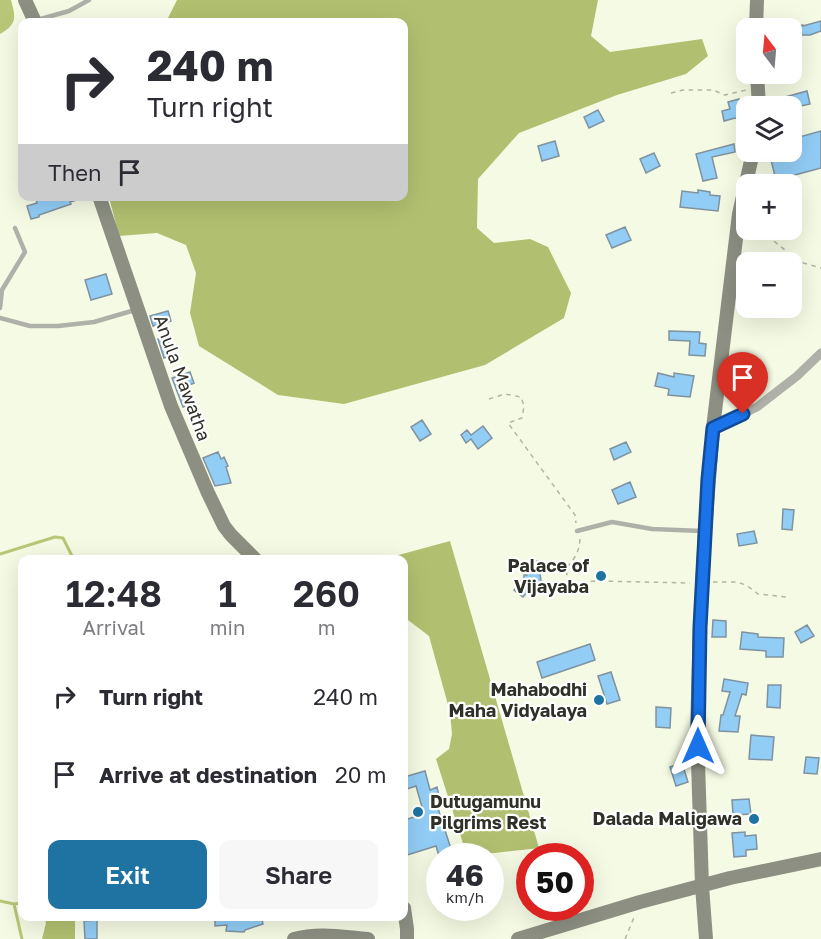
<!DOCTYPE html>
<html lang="en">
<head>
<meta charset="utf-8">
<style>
	body { margin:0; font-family:"Golos Text",sans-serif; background:#f7f7f7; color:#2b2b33; height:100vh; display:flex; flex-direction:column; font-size:22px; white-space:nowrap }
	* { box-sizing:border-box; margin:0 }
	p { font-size:20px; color:#7c7c81 }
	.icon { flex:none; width:33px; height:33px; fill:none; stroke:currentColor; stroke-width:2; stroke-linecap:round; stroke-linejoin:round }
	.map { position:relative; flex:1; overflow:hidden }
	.side { position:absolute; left:18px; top:555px; width:390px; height:366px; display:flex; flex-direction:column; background:#fff; border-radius:12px; box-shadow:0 6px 24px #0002 }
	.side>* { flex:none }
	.guide { position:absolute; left:18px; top:18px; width:390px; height:183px; border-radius:12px; box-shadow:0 6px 24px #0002; background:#fff; color:#2b2b33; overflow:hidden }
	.needle { width:39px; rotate:344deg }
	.controls { position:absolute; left:736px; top:18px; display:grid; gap:12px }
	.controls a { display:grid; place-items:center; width:66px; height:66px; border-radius:12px; background:#fff; box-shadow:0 6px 24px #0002; font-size:30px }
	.speed { position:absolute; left:426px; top:843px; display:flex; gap:12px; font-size:30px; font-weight:700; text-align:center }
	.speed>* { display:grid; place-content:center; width:78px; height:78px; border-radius:50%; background:#fff; box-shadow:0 6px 24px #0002; line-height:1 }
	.speed small { font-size:15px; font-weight:400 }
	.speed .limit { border:9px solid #d22; background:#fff; color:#111 }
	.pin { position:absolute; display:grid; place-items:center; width:51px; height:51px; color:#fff; margin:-62px -26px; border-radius:50% 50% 50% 0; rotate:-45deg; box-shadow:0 0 6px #0007 }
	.pin .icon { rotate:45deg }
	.me { position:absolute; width:66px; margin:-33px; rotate:0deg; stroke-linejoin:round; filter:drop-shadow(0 0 4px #0008) }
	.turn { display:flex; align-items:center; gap:21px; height:126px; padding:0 30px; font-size:27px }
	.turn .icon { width:78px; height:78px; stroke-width:2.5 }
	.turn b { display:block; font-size:42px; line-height:51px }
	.then { display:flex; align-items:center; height:57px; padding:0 30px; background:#0003; gap:12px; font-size:22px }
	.eta { display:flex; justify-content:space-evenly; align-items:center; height:102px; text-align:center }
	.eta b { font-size:36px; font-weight:600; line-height:42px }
	.action { display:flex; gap:12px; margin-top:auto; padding:12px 30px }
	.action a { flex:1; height:69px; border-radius:12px; background:#1e73a3; color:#fff; font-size:24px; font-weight:600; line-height:69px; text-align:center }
	.action a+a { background:#f7f7f7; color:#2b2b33 }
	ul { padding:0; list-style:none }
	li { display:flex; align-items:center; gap:18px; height:78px; padding:0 30px }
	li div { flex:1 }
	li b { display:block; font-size:22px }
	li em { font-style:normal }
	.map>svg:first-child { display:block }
</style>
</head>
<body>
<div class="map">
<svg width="821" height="939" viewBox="0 0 821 939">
	<rect width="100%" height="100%" fill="#f5fae4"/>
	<path fill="#b1c070" d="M177,0H598L591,36L610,52L702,39L708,56L686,74L617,95L519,133L478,179L477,228L494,243L530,239L548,247L571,293L564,318L485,365L344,404L278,395L199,346L190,313L196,273L186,245L157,233L119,236L109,197L404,196V22H166Z
		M450,541L539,848L467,856L436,759L449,749L452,734L450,712L429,636L404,617V560L384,559Z
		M44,917H75V939H42L46,923Z"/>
	<path fill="#b8c777" d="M0,0H11C16,18 17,24 0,34Z"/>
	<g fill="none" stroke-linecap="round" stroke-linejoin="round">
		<path stroke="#b8c777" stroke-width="3" d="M0,554L55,537L63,538L74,560
			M0,901L14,904L22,903
			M14,904L22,939"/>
	</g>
	<path fill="#92cdf6" stroke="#7f929f" stroke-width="1.5" d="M821,21V31L810,35H793L792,26L803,25V26Z
		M807,91L810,104L792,108V106H788L785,97Z
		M739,99L742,112L738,120L735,118L724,121L722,111L730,109L728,102Z
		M598,110L604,121L589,128L584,117Z
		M821,131V168L776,180L769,152H792V139Z
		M555,141L559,156L542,161L538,146Z
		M734,144L735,152L712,157L717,178L703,181L696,154Z
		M654,153L660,166L646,173L640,159Z
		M698,190L710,192V195L720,196L718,211L680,207L682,191L698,193Z
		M35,196H84V198L70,202L71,204L39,215V217L31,219L27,206L37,203Z
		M625,227L631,240L612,248L606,235Z
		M106,274L112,294L91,300L85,280Z
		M168,311L171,321L153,326L150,316Z
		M669,331L700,332L699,343L706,344L705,356L689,355L690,341L669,340Z
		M167,337L173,355L164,358L158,339Z
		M190,372L194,383L187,386L193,403L183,407L172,378Z
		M658,373L674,377V373L694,376L690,397L668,395L669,389L655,386Z
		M422,420L431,434L420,441L411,427Z
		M483,426L492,438L478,449L471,439L466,443L461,435L467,430L471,435Z
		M626,442L631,452L614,460L610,449Z
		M218,452L221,459L224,457L228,466L226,467L231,483L215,486L203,458Z
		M630,482L636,497L618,504L612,490Z
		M783,509L794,510L792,530L782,529Z
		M754,531L757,543L739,546L737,534Z
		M538,561L542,587L530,589L523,597L514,590L524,577V575H527L526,563Z
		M713,620L726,621V637H712Z
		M807,625L814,636L801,643L795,632Z
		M742,632L758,634V637L784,638L783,657H766V651L740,649Z
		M590,644L595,660L542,678L537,662Z
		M611,672L620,700L607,704L598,676Z
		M724,679L748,683L746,695L742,694L735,716H740L738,732L719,731L721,715H723L730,692L722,691Z
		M768,685H781L780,708L767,707Z
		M656,707L671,708L670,728L656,727Z
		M751,735L774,737L772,760L749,759Z
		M806,757L819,758L817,774L804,773Z
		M682,763L688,782L676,786L670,767Z
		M425,771L430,790L437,787L440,800L436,802L452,852L439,856L436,846L404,856V820L424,814L416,786L404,790V777Z
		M749,799L751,814L733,815L732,800Z
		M745,832V836L756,835L757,849L746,850V856L734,857L732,833Z
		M245,916H261L263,924L245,930L244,932L226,931L227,925L215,926V918L246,920Z
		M97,920V939H85L84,921Z"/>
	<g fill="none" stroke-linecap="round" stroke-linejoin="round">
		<path stroke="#b2b6a4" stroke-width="1.5" stroke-dasharray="4.5 4.5" stroke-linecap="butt" d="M671,93L683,90H713L725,95L746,90
			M760,230L800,262L821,268
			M792,265L799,262
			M489,399L505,394L521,397L524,406L522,418L508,423L575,515L576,523
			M580,539C579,552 575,559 566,568L568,584L596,581L690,583
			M713,582H737L746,585L758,594L786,597
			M625,939L635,915"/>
		<path stroke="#afb1a8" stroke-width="4.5" d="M37,20L69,11L89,0
			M0,308L2,290L25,252L15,228
			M0,318L30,326H58L94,322L135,310
			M577,531L612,522L652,529L702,531"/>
		<path stroke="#afb1a8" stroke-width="9" d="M713,428L757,407L797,376L821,353"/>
		<path stroke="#8c8f82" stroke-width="14" d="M25,0L35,22
			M756,28L757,0
			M757,74L759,106
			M99,196L171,406L208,493L224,526L231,535L256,560
			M404,908L407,929V939
			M294,939C319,932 343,937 368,939
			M518,939L640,902L730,878L821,859
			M706,939L702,886L697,731L700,627L705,531L713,428L739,214L753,152"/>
	</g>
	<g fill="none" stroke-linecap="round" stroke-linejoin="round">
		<defs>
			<path id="route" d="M698,746L700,627L708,479L713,428L743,414"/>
		</defs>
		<use href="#route" stroke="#114b97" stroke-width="15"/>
		<use href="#route" stroke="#1a73e8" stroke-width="10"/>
	</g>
	<g fill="#1e73a3" stroke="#fff" stroke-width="2">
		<circle cx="601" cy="576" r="6"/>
		<circle cx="599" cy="700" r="6"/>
		<circle cx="418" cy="812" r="6"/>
		<circle cx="754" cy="819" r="6"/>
	</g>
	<g text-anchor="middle" stroke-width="4.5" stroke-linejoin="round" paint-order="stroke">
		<g font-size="18" fill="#2f3128" stroke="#fff">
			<text transform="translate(182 378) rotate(70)" y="6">Anula Mawatha</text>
		</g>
		<g font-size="18" font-weight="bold" fill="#2f3128" stroke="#fff" text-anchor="end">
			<text x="589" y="572">Palace of<tspan x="589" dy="21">Vijayaba</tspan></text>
			<text x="587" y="696">Mahabodhi<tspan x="587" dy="21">Maha Vidyalaya</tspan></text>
			<text x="430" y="808" text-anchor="start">Dutugamunu<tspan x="430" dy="21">Pilgrims Rest</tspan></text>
			<text x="742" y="825">Dalada Maligawa</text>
		</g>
	</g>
</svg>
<div class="controls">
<a><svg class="needle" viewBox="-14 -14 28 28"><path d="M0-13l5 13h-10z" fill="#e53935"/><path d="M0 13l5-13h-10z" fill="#7c7c81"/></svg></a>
<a><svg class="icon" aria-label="layers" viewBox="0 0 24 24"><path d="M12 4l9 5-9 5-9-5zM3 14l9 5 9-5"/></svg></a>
<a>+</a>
<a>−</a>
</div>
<div class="speed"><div>46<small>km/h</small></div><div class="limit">50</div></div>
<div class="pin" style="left:743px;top:414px;background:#d93025"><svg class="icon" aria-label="arrive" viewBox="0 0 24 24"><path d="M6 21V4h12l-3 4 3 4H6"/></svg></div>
<svg class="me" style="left:698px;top:746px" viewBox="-20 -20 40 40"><path d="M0-17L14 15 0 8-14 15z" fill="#1a73e8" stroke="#fff" stroke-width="4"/></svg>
<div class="guide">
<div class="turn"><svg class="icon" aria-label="right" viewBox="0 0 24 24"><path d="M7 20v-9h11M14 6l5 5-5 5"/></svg><div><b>240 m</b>Turn right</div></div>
<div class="then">Then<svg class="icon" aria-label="arrive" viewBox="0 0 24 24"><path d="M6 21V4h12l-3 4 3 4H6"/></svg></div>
</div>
<section class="side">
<div class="eta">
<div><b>12:48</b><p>Arrival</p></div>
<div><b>1</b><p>min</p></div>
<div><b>260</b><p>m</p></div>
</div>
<ul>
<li><svg class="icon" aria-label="right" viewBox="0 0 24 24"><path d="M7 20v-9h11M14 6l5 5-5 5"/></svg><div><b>Turn right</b></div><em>240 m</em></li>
<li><svg class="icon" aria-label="arrive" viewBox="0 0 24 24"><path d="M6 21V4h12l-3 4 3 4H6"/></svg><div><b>Arrive at destination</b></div><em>20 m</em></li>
</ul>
<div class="action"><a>Exit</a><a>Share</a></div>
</section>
</div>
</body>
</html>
